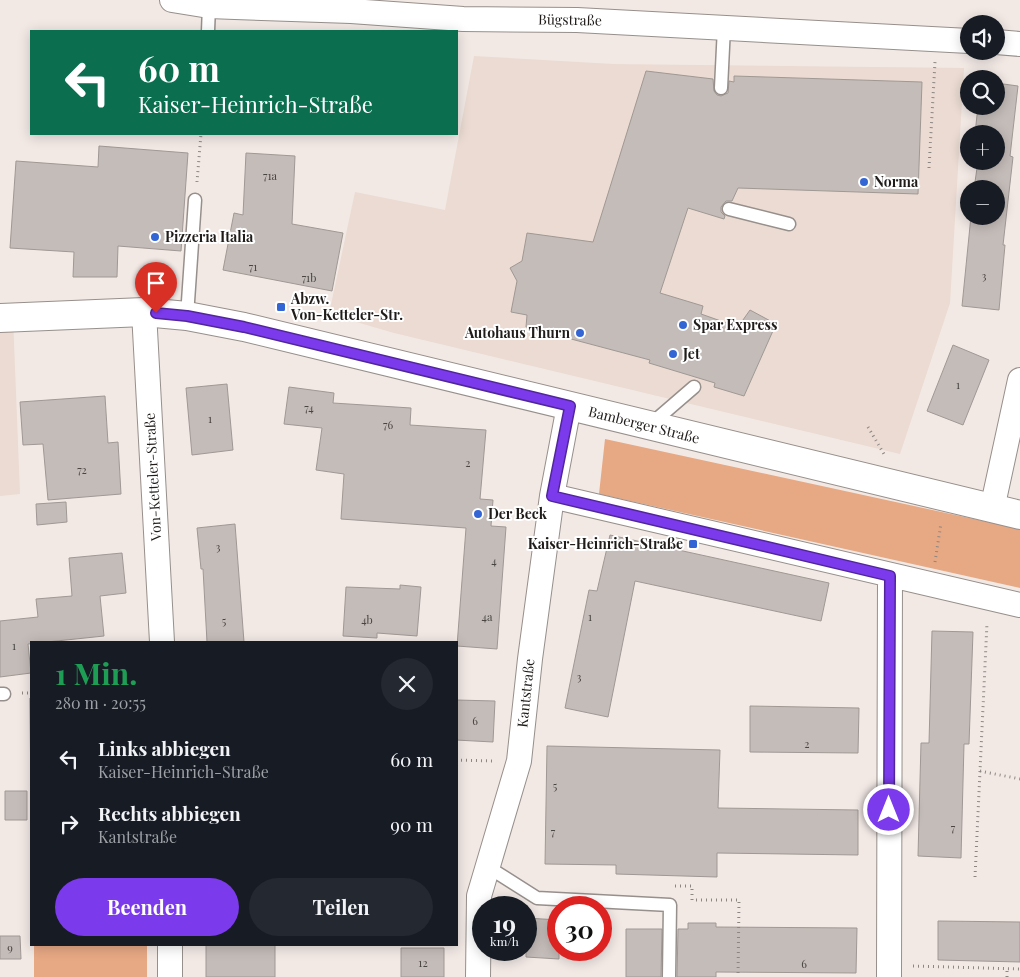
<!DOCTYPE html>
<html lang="de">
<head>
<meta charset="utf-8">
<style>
	body { margin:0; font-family:"Playfair Display",serif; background:#242831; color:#f1f3f6; height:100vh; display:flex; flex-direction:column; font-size:19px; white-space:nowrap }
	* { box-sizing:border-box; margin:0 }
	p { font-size:16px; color:#9ea1a6 }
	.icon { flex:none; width:28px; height:28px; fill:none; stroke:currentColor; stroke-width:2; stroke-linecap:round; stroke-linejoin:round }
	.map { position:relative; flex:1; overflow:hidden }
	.sheet { position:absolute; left:30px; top:641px; width:428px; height:305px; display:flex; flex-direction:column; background:#171b24; border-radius:0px; box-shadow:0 2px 12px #0003 }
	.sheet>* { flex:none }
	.hud { position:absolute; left:30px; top:30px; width:428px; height:105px; border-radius:0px; box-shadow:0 2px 12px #0003; background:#0b6e4f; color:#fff; overflow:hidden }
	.tools { position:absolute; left:960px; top:15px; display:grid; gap:10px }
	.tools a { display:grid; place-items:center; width:45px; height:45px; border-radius:50%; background:#171b24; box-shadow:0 2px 12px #0003; font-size:25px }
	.speed { position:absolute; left:472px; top:896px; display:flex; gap:10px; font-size:25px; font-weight:700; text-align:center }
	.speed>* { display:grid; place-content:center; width:65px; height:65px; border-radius:50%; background:#171b24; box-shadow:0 2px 12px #0003; line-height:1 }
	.speed small { font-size:12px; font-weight:400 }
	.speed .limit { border:8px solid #d22; background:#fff; color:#111 }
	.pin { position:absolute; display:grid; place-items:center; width:42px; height:42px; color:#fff; margin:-51px -21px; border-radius:50% 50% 50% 0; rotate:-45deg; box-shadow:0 0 5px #0007 }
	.pin .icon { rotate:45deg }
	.me { position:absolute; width:55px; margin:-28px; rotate:0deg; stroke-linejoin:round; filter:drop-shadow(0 0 4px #0008) }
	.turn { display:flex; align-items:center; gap:18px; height:105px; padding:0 25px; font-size:22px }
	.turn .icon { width:65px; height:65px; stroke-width:2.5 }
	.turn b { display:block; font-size:35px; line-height:42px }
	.round { display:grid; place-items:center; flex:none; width:52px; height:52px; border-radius:26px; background:#242831 }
	.summary { display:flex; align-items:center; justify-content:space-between; height:85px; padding:0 25px }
	h1 { font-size:30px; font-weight:700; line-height:38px; color:#1e9e55 }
	.button { display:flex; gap:10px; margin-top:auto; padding:10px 25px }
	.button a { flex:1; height:58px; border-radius:30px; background:#7c3aed; color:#fff; font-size:20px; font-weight:700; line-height:58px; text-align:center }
	.button a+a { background:#242831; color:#f1f3f6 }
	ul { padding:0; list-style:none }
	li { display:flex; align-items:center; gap:15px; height:65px; padding:0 25px }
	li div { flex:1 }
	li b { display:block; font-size:19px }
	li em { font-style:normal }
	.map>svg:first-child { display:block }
</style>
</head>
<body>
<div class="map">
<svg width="1020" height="977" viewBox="0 0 1020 977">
	<rect width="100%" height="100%" fill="#f2e9e5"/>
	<path fill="#ebdbd2" d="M474,56L613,64L964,68L950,303L900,454L394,333L329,314L355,192L445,210Z
		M13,317L20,494L0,496V318Z"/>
	<path fill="#e7a884" d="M605,439L1020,529V588L599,494Z
		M29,698H31V809Z
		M34,945H147V977H34Z"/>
	<path fill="#c4bcb8" stroke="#a09894" d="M646,71L713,79L714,91L717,95L721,96L728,93L729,81L734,82V76L922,82L918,194L738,188L732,201H726L721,207V212L725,216L724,219L688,208L660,293L703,306L701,314L738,327L750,310L776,324L744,396L714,387L715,383L649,363L650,360L526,327L527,315L511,312L517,281L510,268L522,261L527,233L593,242Z
		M996,83L1018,86L1010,156L1013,157L1003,245H1005L999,310L962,306L971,216H996V189H974L978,161H996V134H975L978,106H996Z
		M99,146L188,153L181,251L118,246L117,277H73L74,252L10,248L16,161L98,167Z
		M246,153L295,156L292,224L343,233L332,291L223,270L234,213L243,215Z
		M953,345L989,360L963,425L927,411Z
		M227,384L233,450L192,455L186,388Z
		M289,387L334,393L333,403L411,408L410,425L486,430L480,499L493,500L491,526L506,527L497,649L457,646L466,528L341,519L344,474L316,470L322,428L284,424Z
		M105,396L108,443L118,442L121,494L48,500L43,444L23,445L20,402Z
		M66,502L67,522L37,525L36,504Z
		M235,524L244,642H207L203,569H201L197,528Z
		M610,535L829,583L821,621L635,581L608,717L565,708L589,590L597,591Z
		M122,553L126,593L100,596L104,636L28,644L31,673L0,677V621L38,617L36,599L72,596L69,558Z
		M400,585L421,587L417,636L377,633V638L343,636L346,587L400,589Z
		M932,631L973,632L969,744H964L961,858L918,856L921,743H929Z
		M456,700L495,701L493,742L456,740Z
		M750,706L859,708L858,753L750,752Z
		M547,746L720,750L718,808L858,810V855L717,853V877L616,874V865L545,864Z
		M5,791H27V820H5Z
		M526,918L559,920V959L526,957Z
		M938,921L1020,922V962L938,960Z
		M688,923H716V927L857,928L856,973L716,972V977H677L678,929H688Z
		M626,929H662L661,977H626Z
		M0,936H20L21,959H0Z
		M206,945H275V977H206Z
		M401,948H444V977H401Z"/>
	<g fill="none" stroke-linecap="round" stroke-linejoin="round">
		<defs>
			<path id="lane" d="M208,31L209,6
				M721,88L724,27
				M729,209L789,224
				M187,316L195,200
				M650,425L694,387
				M0,694H4
				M488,867L537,898L670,905L669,977"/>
			<path id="street" d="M172,0L209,6L235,7L351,11L463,19L577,20L969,41
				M996,42L1020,44
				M144,312L162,642
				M552,496L1020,605
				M992,509L1020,380
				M170,945V977
				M478,977L479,896L519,761L530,659L552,496L569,406
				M889,977L890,576"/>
			<path id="secondary" d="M0,318L144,312L187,316L244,327L1020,515"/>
		</defs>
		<use href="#lane" stroke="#978f8b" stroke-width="15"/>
		<use href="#street" stroke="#978f8b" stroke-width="26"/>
		<use href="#secondary" stroke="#978f8b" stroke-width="30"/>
		<path stroke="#8c8683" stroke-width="3" stroke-dasharray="1 4" stroke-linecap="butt" d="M929,168L935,62
			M197,182L201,134
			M868,427L884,454
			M935,562L941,523
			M22,693H31
			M456,760L493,761
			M980,771L1020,779
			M975,877L987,623
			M675,886H692V900H739L738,977
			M913,966L1020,969
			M1007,977V969"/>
		<use href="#lane" stroke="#fff" stroke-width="12"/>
		<use href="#street" stroke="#fff" stroke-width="24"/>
		<use href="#secondary" stroke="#fff" stroke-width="28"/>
	</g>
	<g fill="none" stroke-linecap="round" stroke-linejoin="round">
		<defs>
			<path id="route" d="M156,313L187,316L244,327L570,406L552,496L890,576L889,810"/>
		</defs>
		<use href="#route" stroke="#51269a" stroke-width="12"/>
		<use href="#route" stroke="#7c3aed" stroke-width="9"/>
	</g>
	<g fill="#3465d5" stroke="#fff" stroke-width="2">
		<circle cx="864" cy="182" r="5"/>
		<circle cx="155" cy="237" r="5"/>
		<rect x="276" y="302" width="10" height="10" rx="2.5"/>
		<circle cx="683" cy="325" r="5"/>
		<circle cx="580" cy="333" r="5"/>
		<circle cx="673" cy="354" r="5"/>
		<circle cx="478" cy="514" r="5"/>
		<rect x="688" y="539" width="10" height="10" rx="2.5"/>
	</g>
	<g text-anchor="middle" stroke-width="4" stroke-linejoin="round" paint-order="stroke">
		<g font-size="11" fill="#484442">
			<text x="270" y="180">71a</text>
			<text x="253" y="271">71</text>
			<text x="984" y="280">3</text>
			<text x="309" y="282">71b</text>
			<text x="958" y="389">1</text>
			<text x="309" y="412">74</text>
			<text x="210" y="423">1</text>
			<text x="388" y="429">76</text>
			<text x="468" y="467">2</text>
			<text x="82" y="474">72</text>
			<text x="218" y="551">3</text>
			<text x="494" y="565">4</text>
			<text x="487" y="621">4a</text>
			<text x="590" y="621">1</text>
			<text x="367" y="624">4b</text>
			<text x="224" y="625">5</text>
			<text x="14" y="650">1</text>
			<text x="579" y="681">3</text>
			<text x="475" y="725">6</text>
			<text x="807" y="748">2</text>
			<text x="555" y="790">5</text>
			<text x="953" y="832">7</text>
			<text x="553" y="836">7</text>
			<text x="10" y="952">9</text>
			<text x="423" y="967">12</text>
			<text x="804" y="968">6</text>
		</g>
		<g font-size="14" fill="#1f1c1a" stroke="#fff">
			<text transform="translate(570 20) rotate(1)" y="5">Bügstraße</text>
			<text transform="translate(644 425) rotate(14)" y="5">Bamberger Straße</text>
			<text transform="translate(153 477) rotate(-93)" y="5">Von-Ketteler-Straße</text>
			<text transform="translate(526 693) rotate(-84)" y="5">Kantstraße</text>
		</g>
		<g font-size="14" font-weight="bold" fill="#1f1c1a" stroke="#fff" text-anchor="start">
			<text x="874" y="187">Norma</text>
			<text x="165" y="242">Pizzeria Italia</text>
			<text x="291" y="304">Abzw.<tspan x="291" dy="16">Von-Ketteler-Str.</tspan></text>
			<text x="693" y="330">Spar Express</text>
			<text x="570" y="338" text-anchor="end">Autohaus Thurn</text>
			<text x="683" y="359">Jet</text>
			<text x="488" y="519">Der Beck</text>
			<text x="683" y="549" text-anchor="end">Kaiser-Heinrich-Straße</text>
		</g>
	</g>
</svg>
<div class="tools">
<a><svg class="icon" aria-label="sound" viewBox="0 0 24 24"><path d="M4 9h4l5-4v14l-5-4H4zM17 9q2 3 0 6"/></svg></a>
<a><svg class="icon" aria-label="search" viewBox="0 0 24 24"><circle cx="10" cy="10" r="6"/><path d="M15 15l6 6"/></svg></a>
<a>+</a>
<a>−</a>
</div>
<div class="speed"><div>19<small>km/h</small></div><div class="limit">30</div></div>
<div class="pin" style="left:156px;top:313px;background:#d93025"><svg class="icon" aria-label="arrive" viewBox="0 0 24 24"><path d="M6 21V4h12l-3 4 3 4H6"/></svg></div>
<svg class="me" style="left:889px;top:810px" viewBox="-20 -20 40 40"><circle r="17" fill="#7c3aed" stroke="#fff" stroke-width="3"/><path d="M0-11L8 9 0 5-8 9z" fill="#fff"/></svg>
<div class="hud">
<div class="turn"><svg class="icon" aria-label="left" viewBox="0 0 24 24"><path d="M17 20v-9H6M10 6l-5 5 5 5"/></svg><div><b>60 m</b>Kaiser-Heinrich-Straße</div></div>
</div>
<section class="sheet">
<div class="summary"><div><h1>1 Min.</h1><p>280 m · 20:55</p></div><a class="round"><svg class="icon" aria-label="close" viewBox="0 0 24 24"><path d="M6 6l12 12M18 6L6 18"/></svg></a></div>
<ul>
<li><svg class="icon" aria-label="left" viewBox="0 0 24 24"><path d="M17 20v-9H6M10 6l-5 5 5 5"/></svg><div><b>Links abbiegen</b><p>Kaiser-Heinrich-Straße</p></div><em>60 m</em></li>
<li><svg class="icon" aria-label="right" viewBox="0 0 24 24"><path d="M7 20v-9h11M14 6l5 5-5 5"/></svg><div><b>Rechts abbiegen</b><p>Kantstraße</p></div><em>90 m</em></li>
</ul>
<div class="button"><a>Beenden</a><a>Teilen</a></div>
</section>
</div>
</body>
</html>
